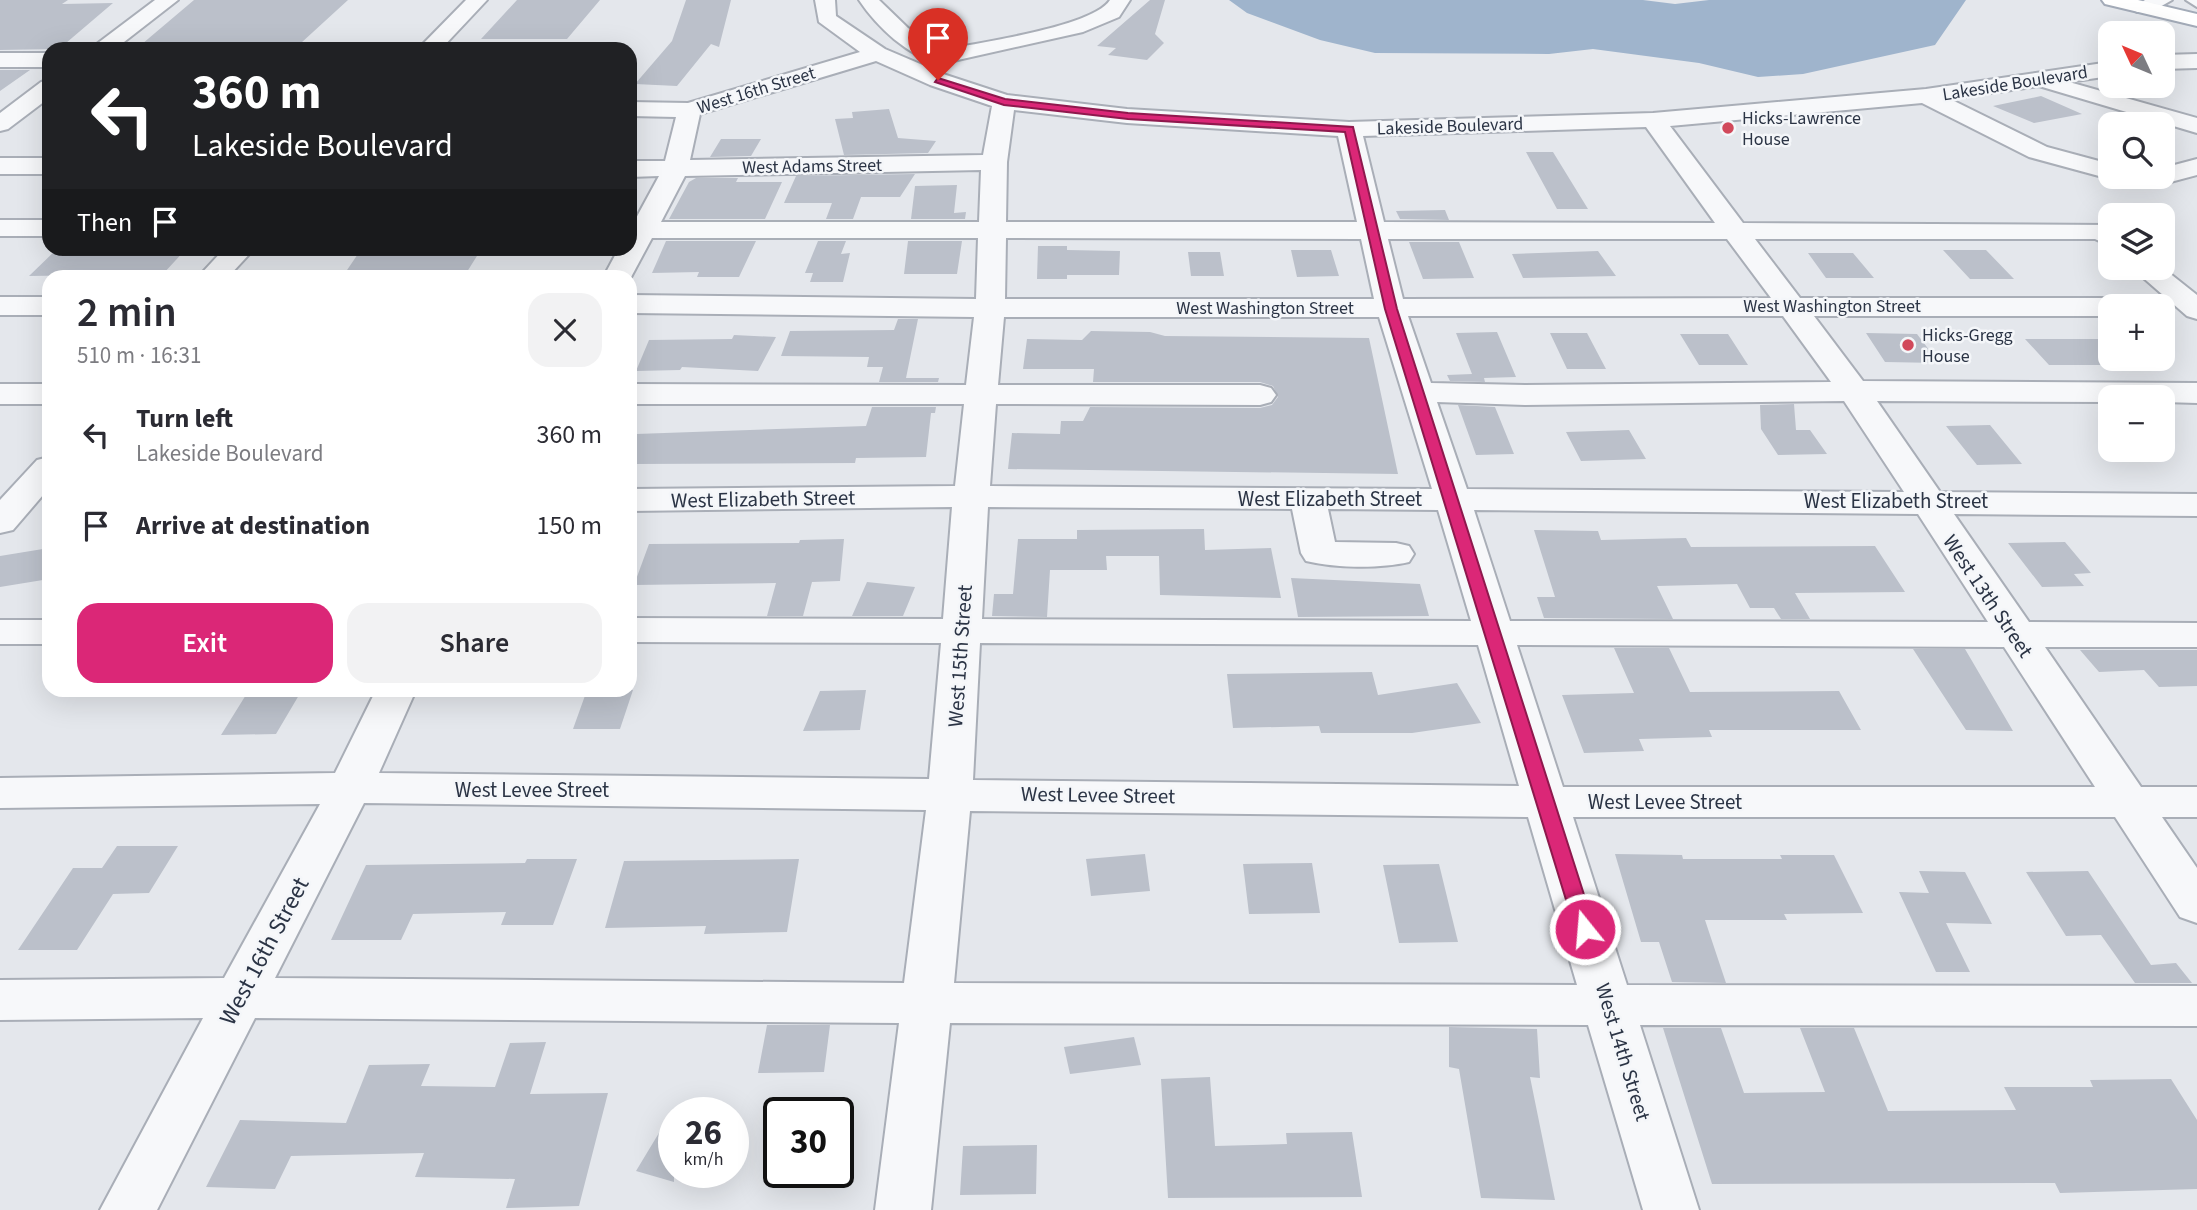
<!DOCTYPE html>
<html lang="en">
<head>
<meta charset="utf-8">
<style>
	body { margin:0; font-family:"Source Sans 3",sans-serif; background:#f2f2f3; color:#2b2b33; height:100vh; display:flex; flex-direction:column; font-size:26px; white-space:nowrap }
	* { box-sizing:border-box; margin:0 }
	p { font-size:23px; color:#7c7c81 }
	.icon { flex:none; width:38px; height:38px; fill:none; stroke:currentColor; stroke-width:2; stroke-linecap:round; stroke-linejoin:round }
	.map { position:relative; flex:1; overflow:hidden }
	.panel { position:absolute; left:42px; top:270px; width:595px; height:427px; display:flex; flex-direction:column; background:#fff; border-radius:21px; box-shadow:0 7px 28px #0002 }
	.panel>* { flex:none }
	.guide { position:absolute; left:42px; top:42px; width:595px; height:214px; border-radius:21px; box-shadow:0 7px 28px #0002; background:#202124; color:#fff; overflow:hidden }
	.needle { width:46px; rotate:314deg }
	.fabs { position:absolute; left:2098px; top:21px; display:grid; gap:14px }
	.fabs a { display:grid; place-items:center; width:77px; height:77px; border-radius:14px; background:#fff; box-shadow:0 7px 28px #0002; font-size:35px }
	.speed { position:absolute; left:658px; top:1097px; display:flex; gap:14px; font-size:35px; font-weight:700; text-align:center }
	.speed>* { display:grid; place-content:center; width:91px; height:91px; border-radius:50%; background:#fff; box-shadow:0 7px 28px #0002; line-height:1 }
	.speed small { font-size:18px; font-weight:400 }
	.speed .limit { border:4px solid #111; border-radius:10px; background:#fff; color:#111 }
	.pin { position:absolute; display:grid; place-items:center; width:60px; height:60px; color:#fff; margin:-72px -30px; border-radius:50% 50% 50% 0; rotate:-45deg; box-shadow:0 0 7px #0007 }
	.pin .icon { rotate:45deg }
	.me { position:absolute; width:77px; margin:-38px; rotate:343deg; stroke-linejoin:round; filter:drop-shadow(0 0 5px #0008) }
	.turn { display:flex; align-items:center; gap:24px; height:147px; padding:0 35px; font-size:32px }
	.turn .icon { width:91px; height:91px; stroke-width:2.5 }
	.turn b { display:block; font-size:49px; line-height:60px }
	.then { display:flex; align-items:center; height:66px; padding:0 35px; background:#0003; gap:14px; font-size:26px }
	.round { display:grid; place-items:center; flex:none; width:74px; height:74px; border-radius:21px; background:#f2f2f3 }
	.overview { display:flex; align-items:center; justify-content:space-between; height:119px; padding:0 35px }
	h1 { font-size:42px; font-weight:600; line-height:52px }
	.cta { display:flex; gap:14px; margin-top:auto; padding:14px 35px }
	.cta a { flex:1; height:80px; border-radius:21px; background:#db2777; color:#fff; font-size:28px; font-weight:600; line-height:80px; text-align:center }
	.cta a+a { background:#f2f2f3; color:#2b2b33 }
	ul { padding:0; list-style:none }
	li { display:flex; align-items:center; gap:21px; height:91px; padding:0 35px }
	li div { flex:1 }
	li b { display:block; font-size:26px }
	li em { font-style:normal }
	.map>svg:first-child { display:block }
</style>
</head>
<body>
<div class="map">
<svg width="2197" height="1210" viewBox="0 0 2197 1210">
	<rect width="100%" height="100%" fill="#e4e7ec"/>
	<path fill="#9fb4cc" d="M1229,0H1643L1675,4L1709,0H1966L1935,45L1803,74L1758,77L1699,63L1593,49L1549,54L1375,53L1320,40L1247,13Z"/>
	<path fill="#bbc0ca" d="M0,0H68L62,4L113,3L59,49L0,50Z
		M194,0H348L301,43L142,44Z
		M517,0H600L567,39H481Z
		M686,0H731L719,47L711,44L677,86L635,84L672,41Z
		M1150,0H1165L1155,34L1164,43L1147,60L1108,55L1116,48L1097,46Z
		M0,70H30L0,91Z
		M2041,96L2082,114L2034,123L1993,106Z
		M889,109L898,138L936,141L928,153L844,155L835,119L853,118L852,112Z
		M721,139H761L751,156L710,157Z
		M1526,152H1553L1588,209H1557Z
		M915,174L900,197H861L853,219H826L832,203H784L796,176Z
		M696,178H738L736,182H782L765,219H669L689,182Z
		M957,185L954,213L966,212L965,219H911L915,186Z
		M1445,210L1449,220L1400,219L1396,211Z
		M666,241H756L739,277H697L699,272L652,273Z
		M818,241H846L841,254L850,253L843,282H810L813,273H805Z
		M908,241H962L957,274H904Z
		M1409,242H1459L1474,278L1423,279Z
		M1038,246H1067V250L1120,251L1119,275H1067V279H1037Z
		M58,248H187L163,274L29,276Z
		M362,248H482L465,275L343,276Z
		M1291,250H1331L1339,276L1297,277Z
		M1943,250H1986L2014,279H1970Z
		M1598,251L1616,276L1523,278L1512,254Z
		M1188,252H1220L1224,276H1191Z
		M1808,253H1853L1874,278H1826Z
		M898,319H918L906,378H939L938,382H879L883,367H867L869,357L781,356L790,331L894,330Z
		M1091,331L1150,332L1165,336L1369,338L1398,474L1008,469L1012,433L1060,434L1061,421H1083L1090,407L1260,408L1272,405L1278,397L1273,386L1260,382H1093L1094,369H1023L1027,339L1082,340Z
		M1497,332L1516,377L1484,378L1485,382L1450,381L1447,375L1472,374L1456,333Z
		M1550,333H1587L1606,369H1567Z
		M1866,333L1917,334L1939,363L1885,362Z
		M1680,334H1728L1748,365H1699Z
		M734,335L776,337L758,371L682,367L680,370L636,371L649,340L732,339Z
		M2025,339H2110V365H2049Z
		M1794,404L1796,430H1810L1827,454L1778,455L1761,429L1760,405Z
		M1458,405L1495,407L1514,454L1476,455Z
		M872,407H936L935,413H931L926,457L856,458L855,463L630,464V447L636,434L866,426Z
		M1990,425L2022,464L1977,465L1946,426Z
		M1629,430L1646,459L1581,461L1566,432Z
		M1204,529L1205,550L1271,548L1281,598L1160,595L1159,556H1106L1107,570H1050L1047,617L992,616L994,594H1013L1018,539H1077V530Z
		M1534,530L1598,531L1601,540L1686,538L1691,547L1875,546L1905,592L1795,593L1810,619H1781L1774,608H1750L1737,584L1657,586L1673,619L1544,618L1537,597H1555Z
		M844,539L840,581L812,582L803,616H767L776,583L634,585L649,544L799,543L800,540Z
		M2065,542L2091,573L2074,574L2084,586L2042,587L2008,543Z
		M49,548V579L0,587V556Z
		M1291,578L1420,584L1429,616L1298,617Z
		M867,582L915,587L903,616H852Z
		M1614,648H1669L1690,692L1839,691L1861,730H1709L1712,737L1639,739L1644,751L1584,753L1562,695L1634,693Z
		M1913,649H1965L2013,731L1966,730Z
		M2080,650H2197V686L2159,687L2144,670L2099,672Z
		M1372,672L1378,695L1457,683L1481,723L1412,733H1321L1319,726L1233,728L1227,674Z
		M249,690H302L276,734L221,735Z
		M587,690H633L620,729H573Z
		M866,690L860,730L803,731L820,691Z
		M117,846H178L149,893L113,894L77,950H18L73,868H102Z
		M1145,854L1150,891L1091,896L1086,859Z
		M1615,854L1682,855L1683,859H1782L1780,855H1834L1863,913L1784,914L1787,920H1705L1726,983L1672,982L1659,942H1641Z
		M527,859H577L553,925H501L506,912L413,914L401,940H331L366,865L525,863Z
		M799,859L787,932L704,934L706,926L605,928L624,861Z
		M1312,863L1320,913L1249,914L1243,864Z
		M1439,864L1458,942L1399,943L1383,865Z
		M1919,871L1965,872L1992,924L1946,923L1970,972H1936L1899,892L1929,893Z
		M2088,871L2151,965L2176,963L2192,983H2135L2101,935L2066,936L2026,872Z
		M767,1025H830L824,1072L758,1073Z
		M1449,1027L1537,1029L1540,1078L1530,1077L1555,1200L1481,1198L1459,1069L1449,1067Z
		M1663,1028H1721L1744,1093L1825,1092L1800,1028H1854L1888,1111L2016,1110L2004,1087H2093L2090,1080L2171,1079L2197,1120V1189L2060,1193L2055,1183L1712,1184Z
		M1134,1037L1141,1065L1070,1074L1064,1047Z
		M546,1042L530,1094L608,1093L579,1206L506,1208L515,1179L415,1177L424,1153L291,1156L275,1189L206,1187L240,1120L346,1123L369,1065L430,1064L421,1086L495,1087L510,1043Z
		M1210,1077L1215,1146L1287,1144L1286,1133L1352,1132L1362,1197L1168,1198L1161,1079Z
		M674,1108V1182L636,1171Z
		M1037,1145L1036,1194L960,1195L963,1146Z"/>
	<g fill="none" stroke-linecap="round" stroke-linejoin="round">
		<defs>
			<path id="minor" d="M155,0H178L115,49H90Z
				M466,0H487L441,49H418Z
				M815,0H835L836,16L885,49L946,75L1007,95L1127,109L1349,122L1653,113L1926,89L2110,62V76L2069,82L2197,118V133L2039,86L1950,99L2047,147L2110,164V177H2118L2110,179L2029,157L1922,103L1670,126L1743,223L2110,225V246L2095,239H1755L1800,298H2110L2120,301L2124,306H2110V316H1814L1863,381L2197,383V403L2163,402V397H2110V402L1877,401L1940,492L2197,494V516L1954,514L2029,622L2197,623V647H2045L2141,787H2197V817H2162L2197,868V923L2180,917L2115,817H1573L1627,985L2197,986V1026L1640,1025L1699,1210H1643L1588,1025L950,1023L931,1210H875L899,1023L255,1018L157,1210H100L203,1018L0,1020V980L224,978L320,804L0,808V778L335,773L376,690H416L379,773L929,779L941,643L630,642V618L943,619L952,507L630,511V489L955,486L964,404H630V384L966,385L974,317L630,313V295L976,299L978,238H652L630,279V276H604L619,248H630V222H634L659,176L630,177V161H665L676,117L630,116V102L688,103L860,52L819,22ZM876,61L930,85L992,106L983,155L690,160L700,114ZM1014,110L1127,123L1338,136L1357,222H1006L1007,162ZM1646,127L1715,223L1384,222L1363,136ZM981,170L979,222H661L685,176ZM1006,238L1361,239L1374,299H1005ZM1388,239H1727L1771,298L1403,299ZM1408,316H1783L1831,382L1525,385L1431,383ZM1004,317H1379L1432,489L990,486L996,404L1260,405L1271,402L1276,395L1271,388L1260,385H998ZM1844,401L1904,492L1467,489L1437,402L1525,405ZM988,507L1292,509L1301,553L1306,561C1336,568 1379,569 1409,562L1414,554L1409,546L1396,543L1335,542L1328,509L1438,510L1471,621L982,619ZM1474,510L1918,514L1988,622L1510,621ZM980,643L1478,645L1519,786L973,780ZM1517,645L2004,647L2095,787H1563ZM364,803L926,810L904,983L275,978ZM970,811L1528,817L1577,985L954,983Z
				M859,0H879L908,28L943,50C977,43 1093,27 1110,0H1130L1119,17L1083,32L940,64C908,56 877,27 859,0Z
				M2145,0H2172L2151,12H2137L2134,8Z
				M2186,0H2197V7Z
				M0,53H49V67H0Z
				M2197,54V68L2163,69V55Z
				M49,80V98L8,129L0,131V113L41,82Z
				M0,158H49V174H0Z
				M2197,159V175L2163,184L2154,181L2151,177H2163V168Z
				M0,220H49V236H0Z
				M225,248H255L229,276H199Z
				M2132,268H2163L2197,295V319L2187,316Z
				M0,297H49V315H0Z
				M0,384H49V404H0Z
				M49,457V488L13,530L0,533V500L37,460Z
				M0,620H49V644H0Z"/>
			<path id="major" d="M2102,0H2138L2197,14V26L2105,4Z"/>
		</defs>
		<use href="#minor" stroke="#a9aeb7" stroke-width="4"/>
		<use href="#major" stroke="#a3abb8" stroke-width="4"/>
		<use href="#minor" fill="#f7f8fa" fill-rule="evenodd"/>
		<use href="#major" fill="#fff" fill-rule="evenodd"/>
	</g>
	<path fill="#db2777" stroke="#8e194d" stroke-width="2" d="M938,78L1005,99L1128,113L1353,127L1397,309L1595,929L1592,934H1578L1575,929L1385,309L1345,132L1128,119L1004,105L935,82Z"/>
	<g fill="#d1495b" stroke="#f4f6f9" stroke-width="2.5">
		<circle cx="1728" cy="128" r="7"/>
		<circle cx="1908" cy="345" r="7"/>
	</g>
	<g text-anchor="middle" stroke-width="5" stroke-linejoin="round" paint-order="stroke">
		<g font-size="18" fill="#2b3445" stroke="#f4f6f9">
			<text transform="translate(2015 83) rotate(-9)" y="6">Lakeside Boulevard</text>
			<text transform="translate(756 90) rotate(-17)" y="6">West 16th Street</text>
			<text transform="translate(1450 126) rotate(-2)" y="6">Lakeside Boulevard</text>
			<text transform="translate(812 166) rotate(-1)" y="6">West Adams Street</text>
			<text x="1832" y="312">West Washington Street</text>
			<text x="1265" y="314">West Washington Street</text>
		</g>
		<g font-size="18" fill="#2b3445" stroke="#f4f6f9" text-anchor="start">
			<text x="1742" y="124">Hicks-Lawrence<tspan x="1742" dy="21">House</tspan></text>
			<text x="1922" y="341">Hicks-Gregg<tspan x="1922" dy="21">House</tspan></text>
		</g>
		<g font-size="21" fill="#2b3445" stroke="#f4f6f9">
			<text transform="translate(763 499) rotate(-1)" y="7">West Elizabeth Street</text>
			<text x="1330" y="506">West Elizabeth Street</text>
			<text x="1896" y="508">West Elizabeth Street</text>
			<text transform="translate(1988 596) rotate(56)" y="7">West 13th Street</text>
			<text transform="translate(960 656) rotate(-86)" y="7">West 15th Street</text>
			<text x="532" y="797">West Levee Street</text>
			<text transform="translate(1098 795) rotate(1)" y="7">West Levee Street</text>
			<text x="1665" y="809">West Levee Street</text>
			<text transform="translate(1623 1052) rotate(73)" y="7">West 14th Street</text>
		</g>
		<g font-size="24" fill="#2b3445" stroke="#f4f6f9">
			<text transform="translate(264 951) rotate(-62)" y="8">West 16th Street</text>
		</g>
	</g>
</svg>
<div class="fabs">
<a><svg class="needle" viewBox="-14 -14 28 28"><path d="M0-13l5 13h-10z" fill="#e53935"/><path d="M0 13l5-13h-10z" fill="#7c7c81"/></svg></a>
<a><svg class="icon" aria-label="search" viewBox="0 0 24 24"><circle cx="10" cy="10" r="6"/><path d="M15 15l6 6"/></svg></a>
<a><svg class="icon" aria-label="layers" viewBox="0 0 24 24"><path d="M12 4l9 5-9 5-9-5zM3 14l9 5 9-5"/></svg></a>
<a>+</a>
<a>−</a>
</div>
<div class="speed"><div>26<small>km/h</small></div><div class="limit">30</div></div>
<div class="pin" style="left:938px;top:80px;background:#d93025"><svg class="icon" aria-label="arrive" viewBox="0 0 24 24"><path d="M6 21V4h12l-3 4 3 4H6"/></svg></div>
<svg class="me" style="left:1585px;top:929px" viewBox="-20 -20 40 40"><circle r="17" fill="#db2777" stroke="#fff" stroke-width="3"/><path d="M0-11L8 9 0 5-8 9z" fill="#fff"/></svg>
<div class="guide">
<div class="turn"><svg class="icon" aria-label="left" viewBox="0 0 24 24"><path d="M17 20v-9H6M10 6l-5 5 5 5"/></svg><div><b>360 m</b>Lakeside Boulevard</div></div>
<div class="then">Then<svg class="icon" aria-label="arrive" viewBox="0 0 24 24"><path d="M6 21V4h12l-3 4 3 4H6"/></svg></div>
</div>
<section class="panel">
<div class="overview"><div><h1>2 min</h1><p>510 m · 16:31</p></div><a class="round"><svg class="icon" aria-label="close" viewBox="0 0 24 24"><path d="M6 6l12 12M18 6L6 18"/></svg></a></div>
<ul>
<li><svg class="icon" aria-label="left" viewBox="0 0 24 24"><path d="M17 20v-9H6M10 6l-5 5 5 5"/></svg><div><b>Turn left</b><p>Lakeside Boulevard</p></div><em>360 m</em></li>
<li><svg class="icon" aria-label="arrive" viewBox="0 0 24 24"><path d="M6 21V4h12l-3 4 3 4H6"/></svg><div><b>Arrive at destination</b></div><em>150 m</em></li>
</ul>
<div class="cta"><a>Exit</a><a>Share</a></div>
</section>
</div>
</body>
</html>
